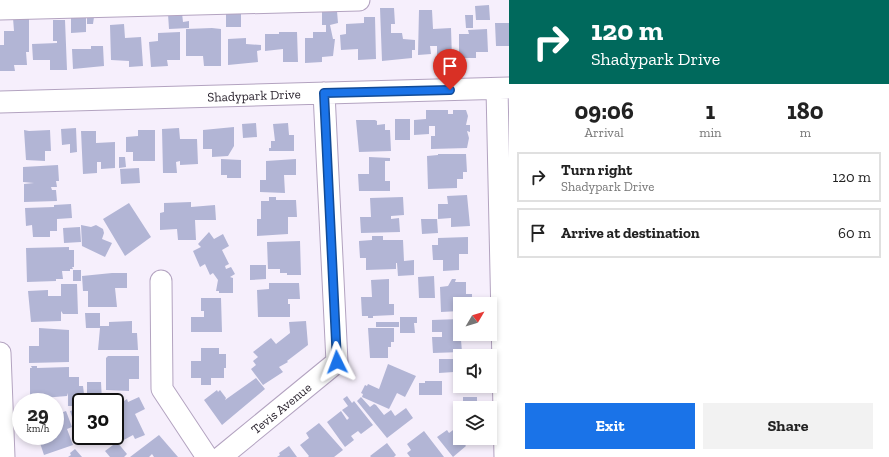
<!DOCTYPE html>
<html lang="en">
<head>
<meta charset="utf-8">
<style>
	body { margin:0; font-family:"Zilla Slab",serif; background:#f2f2f2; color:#222; height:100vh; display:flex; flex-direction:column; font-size:15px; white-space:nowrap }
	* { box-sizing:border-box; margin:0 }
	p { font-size:13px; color:#767676 }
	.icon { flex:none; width:22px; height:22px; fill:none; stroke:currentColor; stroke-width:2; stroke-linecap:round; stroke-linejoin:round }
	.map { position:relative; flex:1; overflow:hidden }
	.panel { display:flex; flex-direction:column; background:#fff; width:380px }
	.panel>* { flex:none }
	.hud { background:#00695c; color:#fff; overflow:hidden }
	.needle { width:26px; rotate:52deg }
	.controls { position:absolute; left:453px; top:297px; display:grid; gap:8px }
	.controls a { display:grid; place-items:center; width:44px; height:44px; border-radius:0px; background:#fff; box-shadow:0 2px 6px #0003; font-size:20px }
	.speed { position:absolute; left:12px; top:393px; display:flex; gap:8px; font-size:20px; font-weight:700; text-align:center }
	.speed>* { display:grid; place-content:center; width:52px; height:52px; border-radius:50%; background:#fff; box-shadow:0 2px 6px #0003; line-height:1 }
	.speed small { font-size:10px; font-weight:400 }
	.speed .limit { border:2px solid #111; border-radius:6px; background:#fff; color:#111 }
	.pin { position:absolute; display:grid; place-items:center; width:34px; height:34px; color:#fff; margin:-41px -17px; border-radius:50% 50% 50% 0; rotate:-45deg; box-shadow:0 0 4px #0007 }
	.pin .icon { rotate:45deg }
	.me { position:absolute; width:44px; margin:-22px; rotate:357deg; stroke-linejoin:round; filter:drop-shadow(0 0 3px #0008) }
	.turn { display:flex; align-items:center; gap:14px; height:84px; padding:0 16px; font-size:18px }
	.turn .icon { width:52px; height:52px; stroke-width:2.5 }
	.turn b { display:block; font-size:28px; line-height:34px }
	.eta { display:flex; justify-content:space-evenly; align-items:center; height:68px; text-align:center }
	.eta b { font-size:24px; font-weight:700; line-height:28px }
	.primary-button { display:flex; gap:8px; margin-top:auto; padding:8px 16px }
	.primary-button a { flex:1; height:46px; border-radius:0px; background:#1a73e8; color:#fff; font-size:16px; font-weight:700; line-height:46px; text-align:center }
	.primary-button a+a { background:#f2f2f2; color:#222 }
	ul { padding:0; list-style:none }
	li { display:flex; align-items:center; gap:12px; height:50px; margin:0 8px 6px; padding:0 8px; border:2px solid #e0e0e0; border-radius:0px }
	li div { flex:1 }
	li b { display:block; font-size:15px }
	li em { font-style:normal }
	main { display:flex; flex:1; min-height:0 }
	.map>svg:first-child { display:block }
</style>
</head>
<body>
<main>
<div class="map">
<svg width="509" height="457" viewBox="0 0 509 457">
	<rect width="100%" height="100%" fill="#f6effc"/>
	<path fill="#b2b5d5" d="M489,5L490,20H476L475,6Z
		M380,8H394L395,24H391V33H402L403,39L415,40V50H412V58L382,61Z
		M322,10L337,11L338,23L330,25L333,39H335L333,56L322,57V62L305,63V38H313V32H326V25H322Z
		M419,10H432L433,29L451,28L452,59H437V46H430L431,54L418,55Z
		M182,13L183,22L189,21V28L169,29L168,14Z
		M226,13H241V27H226Z
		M465,15H473V28H466Z
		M71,16H86V32L71,33Z
		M29,17V52H26L27,65H14L15,71H0V45H4V31H14L13,18Z
		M87,17H94L93,24H87Z
		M364,17H375L376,59L358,60V49L341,50L340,35L346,34V24L364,23Z
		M53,20H65L67,70H50V60H33L32,44L57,43V41H53Z
		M495,23H509V46H496Z
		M124,24L125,38L141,37L143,66L129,67V61L111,60L110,25Z
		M212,28L221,29V66H204L203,56H186V29Z
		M487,29L488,52H476V58H459V34H469L468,30Z
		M180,32V60H167L168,66L151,67L149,42L158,41V33Z
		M279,32H297L298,62H283V49L265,51V34H279Z
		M246,38V44L261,45V50L257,51L258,62L228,65V39Z
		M91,46H103L104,66L73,69L72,49H91Z
		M426,110H448V114H453V110H466L468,116L466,125H470V132L467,131L469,138L467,148L431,149V136H435V126H429V134L414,135V120L426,119Z
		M395,119H410V140H395Z
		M356,120H375L377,121V125L385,124V130H390L391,151L359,152Z
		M256,123L257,137L243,138L242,124Z
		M288,123L289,135H294V151H269V148H271V141H275L273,124Z
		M234,127V146L228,156L212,157V149H203V130Z
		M76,128L77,152L70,153V144L62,145L61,129Z
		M179,128L180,139H197L198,164L180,165V161L176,162L177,173H163L162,129Z
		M24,130L29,131L50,130L51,151H45V161L26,160Z
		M138,130H155V161H133V152H126V137L138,136Z
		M81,131H96V143L115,142V168L101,169V162H97V173L83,174Z
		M438,154H466L467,172H463V179H457V188L428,189L427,156L438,155Z
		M119,157H125L126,167L119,168Z
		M369,157L390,158V161H385V181H390V191H359L358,174H369Z
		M221,159L241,160V178H227V175H221Z
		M296,159V175H284L285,193L260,192V180H266V161Z
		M58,165L59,181H56L57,187H51L52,190H56L57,201L24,202V184L34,183L23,182V167Z
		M139,168L140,183L121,184L120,169Z
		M467,195L470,226L451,227V218L438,219V204H448L447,196Z
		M269,197H276V200H296L297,217H288V234L257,236V219H261V201H269Z
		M403,197L404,215L391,216V219L399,218L400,232L361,233L360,217H371L370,198Z
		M191,202V207L215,205L216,220H195L196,240H178L177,229L160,230V213L164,212V203Z
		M129,203L151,237L125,256L103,219Z
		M71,204L72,218L57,219V231H50V237H33L32,225L26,226L25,208L54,207V205Z
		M421,219H437L438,233L422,234Z
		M81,225L91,227L96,225L103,229L104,233L102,239L112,243L105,257L82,246Z
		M80,227L81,242L64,243L63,228Z
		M209,232L214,239L223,234L229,246L222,250L229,264L225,266L226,269L231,267L235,274L230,277L233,278V293H219V291H216L218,280L213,273L210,275L205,264L200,267L193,251L201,247L198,244Z
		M372,236H383V240H403L404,261L414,260V275L398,276L397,263H396V269L366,270V258H360L359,243V241L372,240Z
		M468,237V254H459V270L443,271V260H433L432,245H438V238Z
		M300,241L301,275H287V273H280V269H268L267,242Z
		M69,247V250H74V267H72L73,269H70V271H62L63,279H56V281L27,282L26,248Z
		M250,265H266V279L250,280Z
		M73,270H81V281H73Z
		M112,273H127V288H115L117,307H88V291H83L82,276Z
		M434,276L435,298H419L418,277Z
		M389,279V304H394V315L373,316V318H368V316H362L361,297H372L371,280Z
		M452,279H456L455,282H466V294H472V304H460V311L441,312L440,287L448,286Z
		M269,283H299L300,299H288V304H290V317H258L257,290L269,289Z
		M61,284H77L78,314H63L61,311V321L31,322L28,291L48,290V296H61Z
		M201,298H221L222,332H191V317H204V311H201Z
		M85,313H100V326H109V322L132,321V333H137L138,350H98L100,328H86Z
		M400,317H417V323H414L415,333H400Z
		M460,319L459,341L461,340L462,352L433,353L432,337H442V332H432V320Z
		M306,321L308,345L287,361L288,362L279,367L283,372L263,385L251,369L256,365L253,361L258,357L253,352L271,338L276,344L290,333L289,322Z
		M376,322H399V327H376Z
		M39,328L69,330V362L29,363V346H39Z
		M368,328H394V342H391V347H388V358H370Z
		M201,348H219V354H226V368H224V378H211V385H201V378H191V361H201Z
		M108,356H139V379H129V391L106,390V358Z
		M439,359H460V386H474V389H456L454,372L439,373Z
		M388,364L416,376L405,397L397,393L389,409L362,397L363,394L361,393L365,385L367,386L368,384L379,389Z
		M31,366H37V368L69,367V377H79V386H83L85,402H81V406H68V393L67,396L30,399V368H32Z
		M256,378L265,389L222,425L204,400L217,390L218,392L220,390L226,398L225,400Z
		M425,381H442V395H419V383H425Z
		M87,382H101L102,401H87Z
		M347,396L352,403L354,401L373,425L361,434L358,431L351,436L354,440L345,447L327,422L341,411L347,420L349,418L342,410L348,406L343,399Z
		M139,397L145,409L135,414L145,435L135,439L133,435L120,442L115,432V407L127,399L128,402Z
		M361,397L370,407L374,404L376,405L384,415L391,410L395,416L406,408L413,418L387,438L357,401Z
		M463,397H477V408H463Z
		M81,408V417L73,420L70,411Z
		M66,411L72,427L67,429L73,445L44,455L39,440L55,436V415Z
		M319,423L343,450L334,457H308L309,456L300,445L309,438L306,433Z
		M460,425V438H468L463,442L466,446L453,457L437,437L447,430L449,433Z
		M424,431L444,457H410L407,453L411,450L407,444Z
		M159,435L178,457H154L152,454L149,457H130Z
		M117,442L127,454L124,457H110L105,451Z
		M387,443L396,455L394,457H371L370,456Z
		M289,446L297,457H277L280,455L279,453Z
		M75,449L82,457H68L71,455L70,453Z"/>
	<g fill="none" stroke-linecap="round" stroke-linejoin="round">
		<defs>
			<path id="minor" d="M0,9L359,0
				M497,89L505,457
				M0,102L509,88
				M161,281L162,389L207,457
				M0,353L4,457
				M221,457L337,362L324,93"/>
		</defs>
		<use href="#minor" stroke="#b3a3c0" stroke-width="23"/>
		<use href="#minor" stroke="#fff" stroke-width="21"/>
	</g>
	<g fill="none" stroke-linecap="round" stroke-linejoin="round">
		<defs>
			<path id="route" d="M337,362L324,93L450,90"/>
		</defs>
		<use href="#route" stroke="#114b97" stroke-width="10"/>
		<use href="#route" stroke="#1a73e8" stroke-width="7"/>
	</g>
	<g text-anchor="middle" stroke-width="3" stroke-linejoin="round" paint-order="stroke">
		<g font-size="13" fill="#241d28" stroke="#fff">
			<text transform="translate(254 95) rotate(-2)" y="5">Shadypark Drive</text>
			<text transform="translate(281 408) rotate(-39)" y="5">Tevis Avenue</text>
		</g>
	</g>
</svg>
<div class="controls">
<a><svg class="needle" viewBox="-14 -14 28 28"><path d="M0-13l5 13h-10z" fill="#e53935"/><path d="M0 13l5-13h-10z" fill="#767676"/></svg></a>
<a><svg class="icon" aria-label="sound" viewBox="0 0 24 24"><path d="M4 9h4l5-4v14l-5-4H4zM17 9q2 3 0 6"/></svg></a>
<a><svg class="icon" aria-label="layers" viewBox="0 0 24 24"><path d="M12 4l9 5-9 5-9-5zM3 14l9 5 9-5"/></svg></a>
</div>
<div class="speed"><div>29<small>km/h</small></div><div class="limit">30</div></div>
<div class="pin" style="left:450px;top:90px;background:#d93025"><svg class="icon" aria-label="arrive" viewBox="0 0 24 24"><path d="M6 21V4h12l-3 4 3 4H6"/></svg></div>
<svg class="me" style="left:337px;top:362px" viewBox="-20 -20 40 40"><path d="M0-17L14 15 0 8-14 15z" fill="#1a73e8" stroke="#fff" stroke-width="4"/></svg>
</div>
<section class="panel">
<div class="hud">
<div class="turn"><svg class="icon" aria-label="right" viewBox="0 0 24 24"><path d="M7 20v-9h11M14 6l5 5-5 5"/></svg><div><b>120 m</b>Shadypark Drive</div></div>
</div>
<div class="eta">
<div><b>09:06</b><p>Arrival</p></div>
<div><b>1</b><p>min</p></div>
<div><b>180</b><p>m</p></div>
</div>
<ul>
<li><svg class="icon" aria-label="right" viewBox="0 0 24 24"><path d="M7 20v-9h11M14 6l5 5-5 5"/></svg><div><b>Turn right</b><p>Shadypark Drive</p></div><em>120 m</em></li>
<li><svg class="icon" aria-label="arrive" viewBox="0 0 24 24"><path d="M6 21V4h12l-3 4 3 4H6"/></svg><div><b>Arrive at destination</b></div><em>60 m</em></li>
</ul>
<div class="primary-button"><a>Exit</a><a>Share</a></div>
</section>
</main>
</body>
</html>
